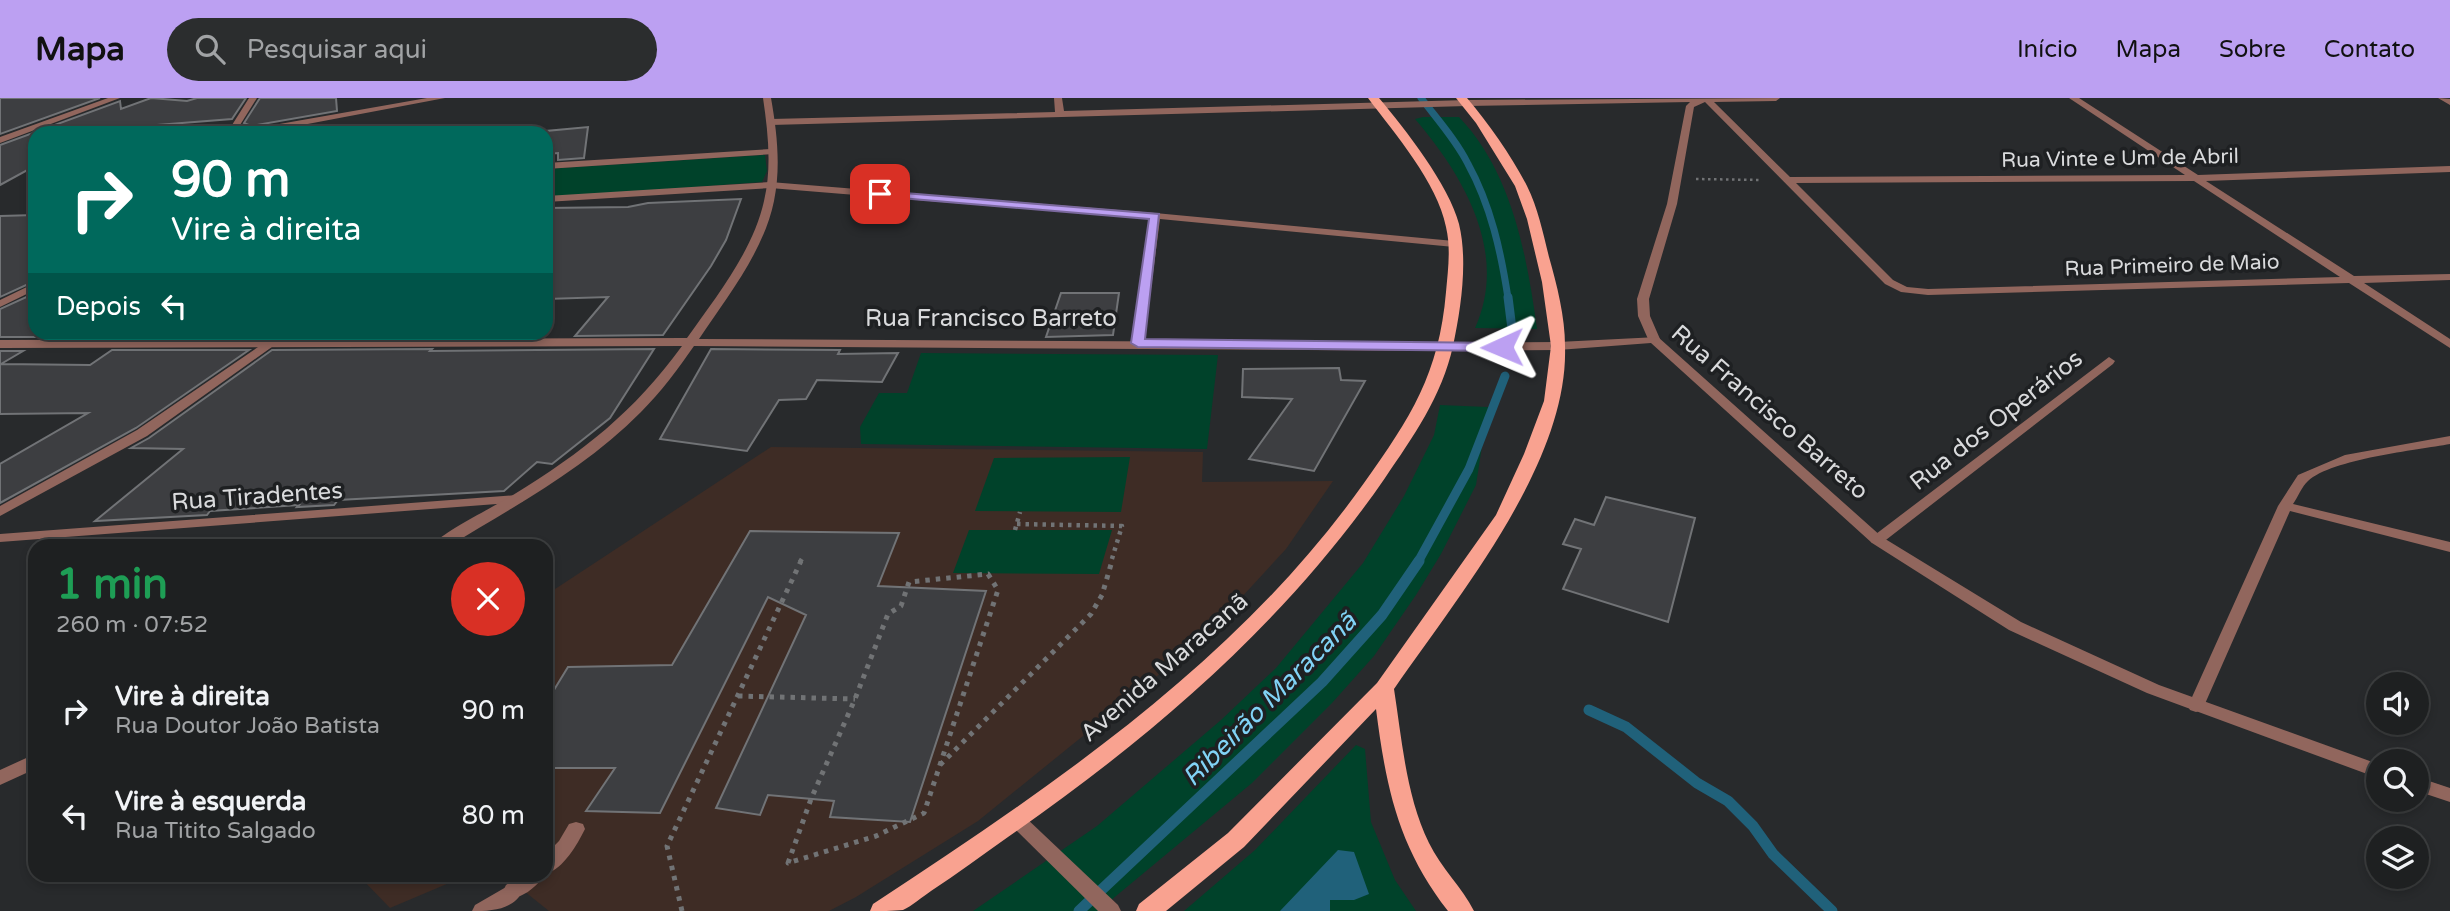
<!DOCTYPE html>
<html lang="pt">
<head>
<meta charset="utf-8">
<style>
	body { margin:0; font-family:"Varela Round",sans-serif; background:#2b2d2e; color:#f1f3f6; height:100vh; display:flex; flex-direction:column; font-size:26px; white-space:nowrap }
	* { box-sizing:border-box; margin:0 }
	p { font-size:23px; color:#a1a3a5 }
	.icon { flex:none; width:38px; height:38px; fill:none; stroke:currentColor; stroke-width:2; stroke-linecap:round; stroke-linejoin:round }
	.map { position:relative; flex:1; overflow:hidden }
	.side { position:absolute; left:28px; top:441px; width:525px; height:343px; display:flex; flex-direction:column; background:#1e2021; border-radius:21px; box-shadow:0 4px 10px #0003,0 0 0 2px #3c3e3f }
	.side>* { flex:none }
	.banner { position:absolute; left:28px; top:28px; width:525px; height:214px; border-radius:21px; box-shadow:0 4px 10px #0003,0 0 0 2px #3c3e3f; background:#00695c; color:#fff; overflow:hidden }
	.controls { position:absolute; left:2366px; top:574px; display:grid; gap:14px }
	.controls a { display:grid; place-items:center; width:63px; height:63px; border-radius:50%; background:#1e2021; box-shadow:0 4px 10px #0003,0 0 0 2px #3c3e3f; font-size:35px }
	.pin { position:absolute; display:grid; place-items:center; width:60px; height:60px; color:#fff; margin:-30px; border-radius:14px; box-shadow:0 4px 10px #0006 }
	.me { position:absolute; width:77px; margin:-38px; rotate:269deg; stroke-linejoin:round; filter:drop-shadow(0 0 5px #0008) }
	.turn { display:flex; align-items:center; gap:24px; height:147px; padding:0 28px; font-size:32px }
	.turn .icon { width:91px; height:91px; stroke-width:2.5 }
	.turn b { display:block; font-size:49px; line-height:60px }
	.then { display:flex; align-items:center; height:66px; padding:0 28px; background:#0003; gap:14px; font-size:26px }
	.round { display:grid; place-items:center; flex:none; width:74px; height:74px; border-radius:37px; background:#2b2d2e }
	.summary { display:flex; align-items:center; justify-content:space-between; height:119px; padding:0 28px }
	h1 { font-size:42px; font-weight:700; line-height:52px; color:#1e9e55 }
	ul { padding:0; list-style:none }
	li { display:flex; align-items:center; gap:21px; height:105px; padding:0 28px }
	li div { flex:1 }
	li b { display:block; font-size:26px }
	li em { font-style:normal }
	header { display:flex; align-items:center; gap:42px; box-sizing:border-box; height:98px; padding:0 35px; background:#bca0f2; color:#111 }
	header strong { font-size:33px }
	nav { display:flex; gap:38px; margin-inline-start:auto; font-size:24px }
	.search { width:490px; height:63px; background:#2b2d2e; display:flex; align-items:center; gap:18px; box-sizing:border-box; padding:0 24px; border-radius:38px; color:#a1a3a5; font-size:26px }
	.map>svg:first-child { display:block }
</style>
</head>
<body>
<header>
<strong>Mapa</strong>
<div class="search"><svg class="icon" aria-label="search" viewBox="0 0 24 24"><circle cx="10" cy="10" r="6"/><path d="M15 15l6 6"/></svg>Pesquisar aqui</div>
<nav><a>Início</a><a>Mapa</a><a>Sobre</a><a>Contato</a></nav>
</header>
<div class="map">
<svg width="2450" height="813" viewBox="0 0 2450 813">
	<rect width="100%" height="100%" fill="#282a2c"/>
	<path fill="#3e2c25" d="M304,234H535V235L532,238H298Z
		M771,349L1203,354L1202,384L1333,383L1286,451L1204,540L978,723L856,799L829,813H549L504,777H546V497Z
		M358,777H468L390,810Z"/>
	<path fill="#00422a" d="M1423,19H1459C1512,74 1527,158 1537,231L1475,230C1509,155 1464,78 1415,21Z
		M765,57L767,73L762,84L546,100V71Z
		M921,255L1218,257L1207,351L861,346L860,329L879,295H907Z
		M1440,307L1488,309L1476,387L1441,456L1416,497L1374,558L1332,605L1252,685L1098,813H973L1097,728L1221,622L1276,570L1363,465L1404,398L1434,337Z
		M1130,359L1121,414L975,413L994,360Z
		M969,432H1112L1099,476L953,475Z
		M1356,647L1365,651L1371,724L1395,782L1416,813H1184L1255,752Z"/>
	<path fill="#20617a" d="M1338,752L1354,754L1369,796L1354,802H1330V813H1280Z"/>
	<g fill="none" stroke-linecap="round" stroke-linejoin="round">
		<path stroke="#20617a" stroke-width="7" d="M1421,0C1437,21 1456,42 1468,66C1491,108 1501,154 1508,200"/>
		<path stroke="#20617a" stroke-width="9" d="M1508,199L1512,231
			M1418,464L1469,371L1505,278"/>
		<path stroke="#20617a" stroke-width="11" d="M1589,612L1626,629L1697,685L1728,703L1753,728L1773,756L1832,813
			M1079,813L1322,584L1382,517L1419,463"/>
	</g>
	<path fill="#3d3e41" stroke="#717376" stroke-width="2" d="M0,0H100L0,36Z
		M151,0L187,3L197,0H246L232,21L119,30L107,35H35V68L0,87V47L120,3L121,11Z
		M260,0H336L337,13L251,28L244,25Z
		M588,29L584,60L558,62V55L546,56V33Z
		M741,101L726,142L711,168L663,237L575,238L608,199L546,201V110L628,109L648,105Z
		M35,117V183L0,199V118Z
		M35,195V239H0V211Z
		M1061,195H1119L1113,237L1046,239Z
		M138,234H264L259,239H131Z
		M432,251L430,253L654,251L610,320L552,366L537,364L504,393L338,402L334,407L297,409L299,407L210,413L207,417L95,423L183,351L131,350L149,340L272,252Z
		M711,251L840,252L838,256L898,255L882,284L817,282L806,301L779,302L747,353L660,341Z
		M112,252H249L136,330L0,405V366L88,315L0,316V253H23L1,266L90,267Z
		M1339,270L1341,282L1365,283L1314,373L1249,361L1292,301L1242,299L1243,271Z
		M1606,399L1695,420L1668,524L1563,491L1581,451L1563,446L1575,421L1594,427Z
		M750,433L899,435L878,488L986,493L910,724L830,719L834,703L768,697L760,717L716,710L806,517L768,499L660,715L586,713L615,670H546V605L568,569L672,567Z"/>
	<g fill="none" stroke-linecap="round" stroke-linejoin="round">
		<path stroke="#717375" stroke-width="2.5" stroke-dasharray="2.5 3.5" stroke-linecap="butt" d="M1696,81L1761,82"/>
		<path stroke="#717375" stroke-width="4.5" stroke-dasharray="3.5 5" stroke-linecap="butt" d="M1017,426L1122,428L1111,464
			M1015,432L1020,414
			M800,464L803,459"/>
		<path stroke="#717375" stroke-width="5" stroke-dasharray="4.5 6" stroke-linecap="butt" d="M988,476L998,492L924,715L876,738L788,765L811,701L855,601L888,516L901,508L909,484Z
			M738,598L855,601
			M940,667L1091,516L1102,497L1112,463
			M682,813L667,748L801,463"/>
		<path fill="#91665d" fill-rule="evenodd" d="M576,724L583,726L585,731C577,747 564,770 546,776V756L559,743L569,726Z
			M520,777H544C537,789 520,803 506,799L503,793L506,787Z"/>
		<path fill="#91665d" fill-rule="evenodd" d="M1018,716L1024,718L1118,807L1121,813H1098L1012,728L1009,723L1012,718Z"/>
		<path fill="#91665d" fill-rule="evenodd" d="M249,0H257L235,35H227Z
			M427,0H445L260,35H241L245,32Z
			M1054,0H1062L1064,13L1467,2L1780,0L1776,3L1714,4L1790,79L2185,77L2069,0H2079L2198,77L2450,68V74L2206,83L2354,178L2450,176V182L2364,185L2450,241V250L2349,185L1928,197L1901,194L1885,186L1705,4L1694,9L1677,106L1649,201L1650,218L1660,241L1654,245L1648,241L1638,218L1637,201L1667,106L1686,8L1690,4L1467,8L771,27L767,24L771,21L1055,14ZM2194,83L2340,179L1928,191L1907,189L1893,182L1796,85Z
			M2438,0L2450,1V7Z
			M771,51L776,54L774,56L546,71V65Z
			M770,84L1155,115L1454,143L1459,146L1454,149L1160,121L1144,245L1138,249L1132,245L1150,121L770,90L546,104V98Z
			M35,185V192L0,209V202Z
			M280,234H293L147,338L0,418V408L137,332Z
			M2109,259L2115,263L2113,266L1882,445H1872L1870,442L1872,439Z
			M2450,338V346C2417,352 2332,361 2308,383C2302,388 2298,399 2293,406L2450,444V454L2290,413L2204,608L2202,612L2196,614L2190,612L2188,608L2278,408L2298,377L2345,357Z
			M517,397L522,398L524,401L522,404L0,444V436Z
			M513,785L520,787L523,793C513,812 491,813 472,813L475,807Z"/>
		<path fill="#91665d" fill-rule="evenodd" d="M108,0H120L0,45V39Z
			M763,0H771C777,34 781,69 774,103C764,153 727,199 699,241L1446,245L1558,244L1658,239L1882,439L2021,524L2159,587L2378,666V680L2147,595L2009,532L1872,445L1651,245L1558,252L1446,253L694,248C678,271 661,294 641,314C586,370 515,408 449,448H431C444,433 494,409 513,397C583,354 634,314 682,248L0,250V242L687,240C716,199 753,153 764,103C772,69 768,34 763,0Z
			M35,656V671L0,687V672Z
			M2417,679L2450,690V704L2417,693Z"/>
		<path fill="#f9a290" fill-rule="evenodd" d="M1368,0H1379C1405,31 1449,87 1459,126C1468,163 1461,211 1453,248C1442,298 1413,339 1385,380C1285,525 1152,639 1008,739C982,757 957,776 931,793C922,799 912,808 903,812C894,813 879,813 870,813L873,806C1054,687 1238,563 1364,385C1411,319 1439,276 1446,194C1448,172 1451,150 1446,129C1437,84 1395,36 1368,0Z
			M1456,0H1467C1489,26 1511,57 1527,88C1538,110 1543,135 1549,159C1557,187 1565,219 1565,248C1569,365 1458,498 1394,591C1402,642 1406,698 1429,745C1441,770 1462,789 1474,813H1448C1398,749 1386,689 1376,611L1244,749L1166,813H1136L1139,806L1228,735L1377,585L1496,417L1524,356L1544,303L1551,248L1542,184L1527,121L1515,88L1476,25Z"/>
	</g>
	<path fill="#bca0f2" stroke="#7a689d" stroke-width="2" d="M880,93L1159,116L1145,241L1502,245L1509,249L1502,253L1138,249L1131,245L1149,121L877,98V94Z"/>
	<g text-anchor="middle" stroke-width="7" stroke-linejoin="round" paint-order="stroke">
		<g font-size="21" fill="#d9dadc" stroke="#1e2022">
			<text transform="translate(2120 60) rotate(-1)" y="7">Rua Vinte e Um de Abril</text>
			<text transform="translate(2172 167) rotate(-2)" y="7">Rua Primeiro de Maio</text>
		</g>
		<g font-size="24" fill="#d9dadc" stroke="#1e2022">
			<text x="991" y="228">Rua Francisco Barreto</text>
			<text transform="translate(1770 314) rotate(41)" y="8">Rua Francisco Barreto</text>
			<text transform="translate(1996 322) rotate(-38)" y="8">Rua dos Operários</text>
			<text transform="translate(257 398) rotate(-4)" y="8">Rua Tiradentes</text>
			<text transform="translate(1164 569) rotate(-41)" y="8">Avenida Maracanã</text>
		</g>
		<g font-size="26" font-style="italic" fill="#81d3f6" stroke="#1e2022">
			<text transform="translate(1269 601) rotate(-45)" y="9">Ribeirão Maracanã</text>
		</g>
	</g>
</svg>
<div class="controls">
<a><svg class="icon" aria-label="sound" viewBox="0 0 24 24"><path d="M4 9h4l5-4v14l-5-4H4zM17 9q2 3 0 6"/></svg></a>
<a><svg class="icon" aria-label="search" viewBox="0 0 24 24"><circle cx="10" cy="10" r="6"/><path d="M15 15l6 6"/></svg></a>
<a><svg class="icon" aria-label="layers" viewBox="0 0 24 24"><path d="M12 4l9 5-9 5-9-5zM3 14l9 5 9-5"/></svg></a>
</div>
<div class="pin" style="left:880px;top:96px;background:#d93025"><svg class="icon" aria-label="arrive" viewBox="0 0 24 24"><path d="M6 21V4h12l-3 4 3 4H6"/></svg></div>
<svg class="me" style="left:1502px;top:249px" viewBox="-20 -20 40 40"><path d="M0-17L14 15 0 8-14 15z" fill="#bca0f2" stroke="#fff" stroke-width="4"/></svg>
<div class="banner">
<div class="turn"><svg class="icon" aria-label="right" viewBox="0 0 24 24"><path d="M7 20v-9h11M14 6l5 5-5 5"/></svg><div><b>90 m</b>Vire à direita</div></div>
<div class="then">Depois<svg class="icon" aria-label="left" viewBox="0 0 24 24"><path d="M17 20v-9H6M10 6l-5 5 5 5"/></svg></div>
</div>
<section class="side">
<div class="summary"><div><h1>1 min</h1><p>260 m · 07:52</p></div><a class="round" style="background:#d93025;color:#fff"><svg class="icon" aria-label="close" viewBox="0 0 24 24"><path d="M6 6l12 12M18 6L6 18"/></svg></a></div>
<ul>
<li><svg class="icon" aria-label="right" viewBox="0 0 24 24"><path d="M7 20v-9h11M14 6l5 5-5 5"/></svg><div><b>Vire à direita</b><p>Rua Doutor João Batista</p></div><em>90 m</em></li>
<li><svg class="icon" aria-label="left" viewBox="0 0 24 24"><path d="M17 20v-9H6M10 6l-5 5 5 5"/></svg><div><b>Vire à esquerda</b><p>Rua Titito Salgado</p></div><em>80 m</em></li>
</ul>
</section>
</div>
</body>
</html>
